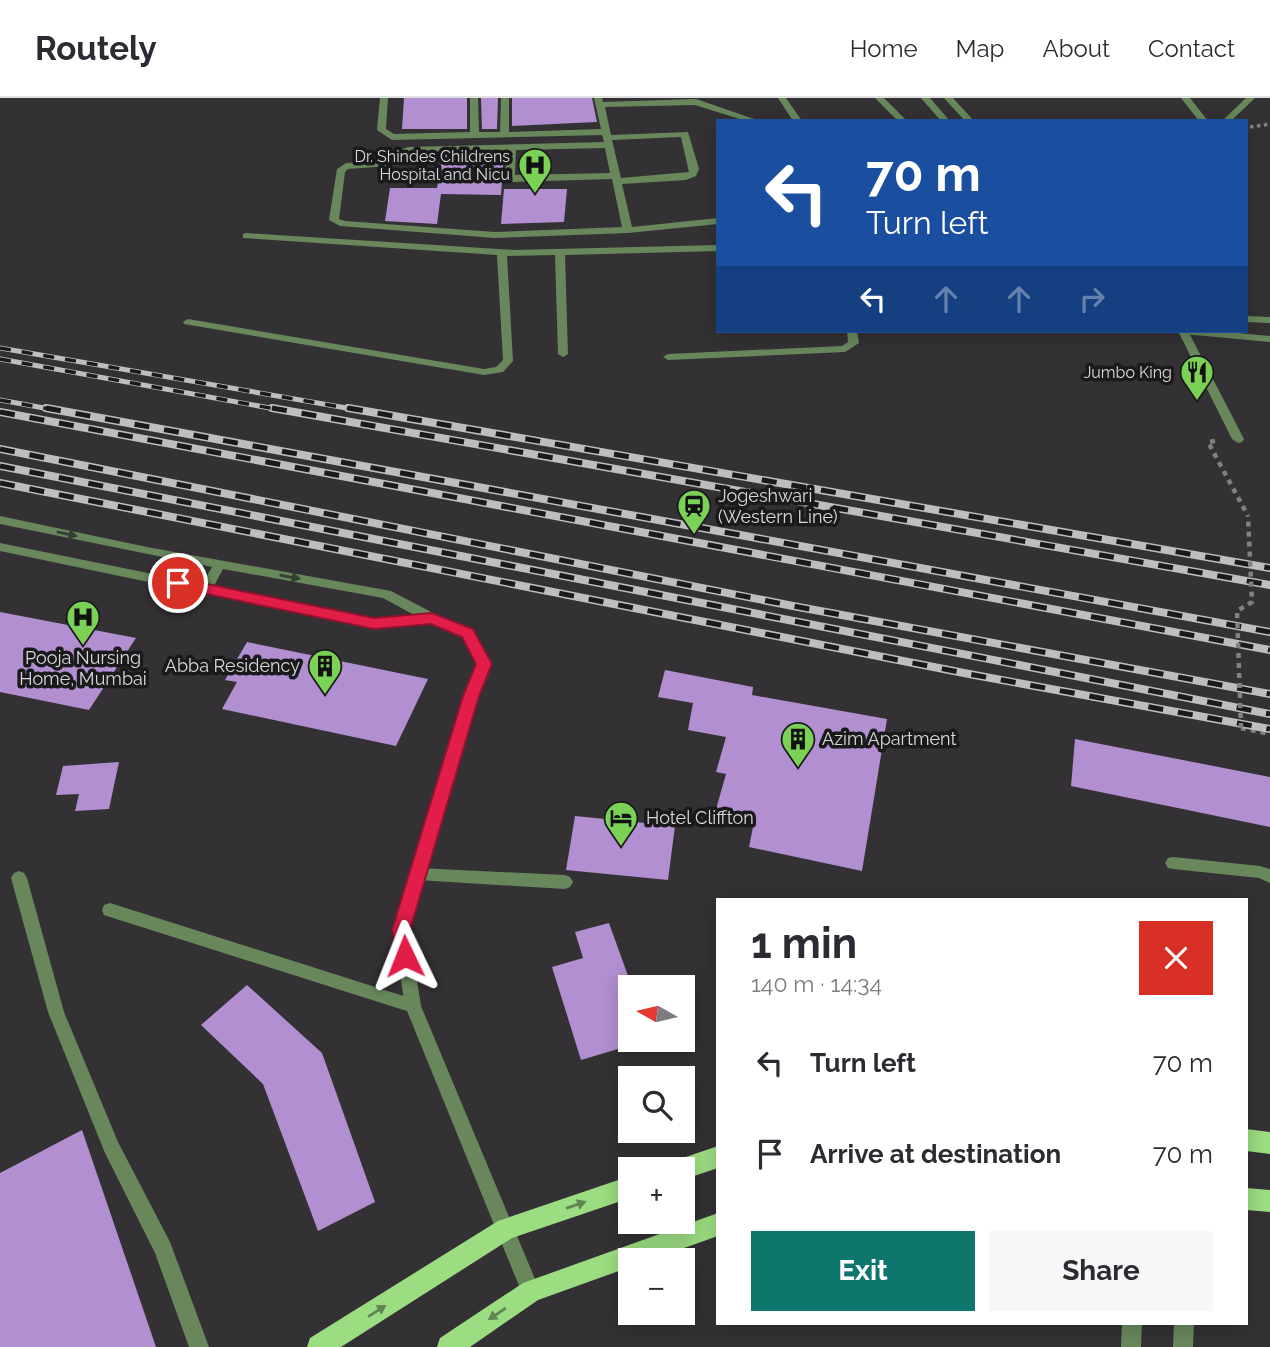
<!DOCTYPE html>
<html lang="en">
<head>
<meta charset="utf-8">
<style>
	body { margin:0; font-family:Raleway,sans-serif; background:#f7f7f7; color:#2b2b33; height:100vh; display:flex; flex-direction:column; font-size:26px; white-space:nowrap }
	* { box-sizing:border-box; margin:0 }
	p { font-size:23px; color:#7c7c81 }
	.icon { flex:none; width:38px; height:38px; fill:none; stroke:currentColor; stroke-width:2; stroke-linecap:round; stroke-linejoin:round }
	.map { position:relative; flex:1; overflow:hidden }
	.side { position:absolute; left:716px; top:800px; width:532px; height:427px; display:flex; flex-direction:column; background:#fff; border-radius:0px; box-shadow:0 4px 18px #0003 }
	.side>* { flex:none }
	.banner { position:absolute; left:716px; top:21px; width:532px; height:214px; border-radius:0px; box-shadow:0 4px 18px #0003; background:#1a4fa0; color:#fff; overflow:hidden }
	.needle { width:46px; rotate:278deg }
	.fabs { position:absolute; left:618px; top:877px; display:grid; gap:14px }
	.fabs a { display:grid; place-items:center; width:77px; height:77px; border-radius:0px; background:#fff; box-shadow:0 4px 18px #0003; font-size:35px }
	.pin { position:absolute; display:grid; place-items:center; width:60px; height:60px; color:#fff; margin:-30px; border:4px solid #fff; border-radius:50%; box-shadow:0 2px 7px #0007 }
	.me { position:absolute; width:77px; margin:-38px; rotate:358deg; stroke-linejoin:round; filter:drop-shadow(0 0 5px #0008) }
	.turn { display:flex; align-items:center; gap:24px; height:147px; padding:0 35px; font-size:32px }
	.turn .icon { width:91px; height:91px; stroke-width:2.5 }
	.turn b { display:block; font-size:49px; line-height:60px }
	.lanes { display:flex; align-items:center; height:66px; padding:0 35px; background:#0003; justify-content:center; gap:35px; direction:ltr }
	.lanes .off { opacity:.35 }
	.round { display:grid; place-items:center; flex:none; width:74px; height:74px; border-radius:0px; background:#f7f7f7 }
	.headline { display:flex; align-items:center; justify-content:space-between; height:119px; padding:0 35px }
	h1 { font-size:42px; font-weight:700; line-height:52px }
	.button { display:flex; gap:14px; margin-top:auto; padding:14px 35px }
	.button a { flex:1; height:80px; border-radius:0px; background:#0f766e; color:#fff; font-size:28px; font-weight:700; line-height:80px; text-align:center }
	.button a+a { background:#f7f7f7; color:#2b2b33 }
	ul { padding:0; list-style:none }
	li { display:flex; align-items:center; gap:21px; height:91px; padding:0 35px }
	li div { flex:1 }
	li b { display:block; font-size:26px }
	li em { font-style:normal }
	header { display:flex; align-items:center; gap:42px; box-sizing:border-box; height:98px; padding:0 35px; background:#fff; border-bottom:2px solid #e1e1e2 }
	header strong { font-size:33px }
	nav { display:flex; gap:38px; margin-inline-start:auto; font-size:24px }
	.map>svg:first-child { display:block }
</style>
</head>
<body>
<header>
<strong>Routely</strong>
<nav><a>Home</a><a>Map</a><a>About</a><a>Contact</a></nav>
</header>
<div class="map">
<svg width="1270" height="1249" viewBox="0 0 1270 1249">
	<rect width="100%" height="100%" fill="#333134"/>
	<path fill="#b28fd1" d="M404,0H467V31H402Z
		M481,0H498L497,31H482Z
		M512,0H592L597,24L512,28Z
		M504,55L501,97L441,96L437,126L385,123L390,90H437L443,57Z
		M504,91H567L564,124L501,126Z
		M0,514L136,540L89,612L0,594Z
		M247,544L428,581L396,648L222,611L237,584L225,582Z
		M665,572L753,589L752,597L887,621L862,773L749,749L753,729L713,722L726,676L716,674L726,639L688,632L693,605L658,599Z
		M1075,641L1270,679V729L1071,688Z
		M119,664L109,711L75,713L79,696L56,697L63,668Z
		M575,718L675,728L668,782L566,772Z
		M609,825L632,889H630V942H648L581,962L552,869L583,860L575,834Z
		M247,887L322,955L375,1104L318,1133L263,986L201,927Z
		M82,1032L156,1249H0V1075Z"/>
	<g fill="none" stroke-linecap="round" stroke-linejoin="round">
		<path stroke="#828083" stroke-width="3.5" stroke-dasharray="3.5 3.5" stroke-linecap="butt" d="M1250,29L1270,26"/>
		<path stroke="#828083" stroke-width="4.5" stroke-dasharray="5 5" stroke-linecap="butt" d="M1215,343L1208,344L1248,418
			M1241,630L1270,636"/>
		<path fill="#68885c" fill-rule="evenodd" d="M778,0H786L802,23H793Z
			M875,0H884L907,23H898Z
			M1181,0H1190L1208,23H1199Z
			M1246,0H1255L1231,23H1222Z
			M1178,233H1188L1244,341L1242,344L1238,345L1232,341Z
			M1173,759L1260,768L1270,771V785L1259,780L1173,771L1168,770L1165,765L1168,760Z
			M19,773L24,775L27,780L64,914L118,1044L170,1144L209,1249H189L155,1155L105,1055L48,914L11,780L14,775Z
			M110,805L413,901L419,903L421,908L419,913L413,915L110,819L104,817L102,812L104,807Z"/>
		<path fill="#68885c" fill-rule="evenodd" d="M380,0H388L386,31L394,36L470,34V0H478L479,34H500L501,0H509V34L601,31L594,0H602L603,4L696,1L760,23H746L695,7L605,9L611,37L688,34L699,71L696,78L686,82L622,86L632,129L718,120V126L628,135L495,140L340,128L329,122L337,71L346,65L396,62L400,52L408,49L604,44L602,37L392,42L377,32ZM681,39L689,74L621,80L612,42ZM605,50L610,75L515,77L516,52ZM507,52L505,78L511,84L612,81L622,129L495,134L345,123L339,121L345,74L348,71L403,67L409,55Z
			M246,135L514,152L718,147V153L565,157L568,256L563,259L558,256L555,157L507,158L513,263L503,274L484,277L184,226L183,224L188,221L484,271L496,269L503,262L497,157L243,140V136Z
			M847,233H857L859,245L845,254L668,262L663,259L668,256L842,248L848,244Z
			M418,770L565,777L570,779L573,784L570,789L565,791L418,782L413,781L410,776L413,771Z"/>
		<path fill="#68885c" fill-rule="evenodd" d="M921,0H930L950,23H941Z
			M944,0H953L974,23H965Z
			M1246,218L1270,219V225L1246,224Z
			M1178,233H1215L1270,238V244L1183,236Z
			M0,418L147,449L391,493L437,517L473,532L491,566L478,598L409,832L421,908L540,1193L538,1200L531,1202L524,1200L405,908L393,832L464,598L477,566L463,538L432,525L374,531L0,453V445L202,486L212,469L0,426ZM223,471L383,500L416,518L374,521L214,488Z
			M1122,1225H1142L1141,1249H1121Z
			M1174,1225H1194L1193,1249H1173Z"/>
		<path fill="#9cdd82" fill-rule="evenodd" d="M1246,1031L1270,1034V1056L1246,1053Z
			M718,1048V1070L682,1082V1071H671L674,1063Z
			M630,1078V1100L512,1140L341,1249H307L310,1240L498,1123Z
			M1246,1090L1270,1092V1114L1246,1112Z
			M718,1115V1138L650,1162H630V1169L538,1202L470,1249H437L440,1240L523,1185Z"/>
		<defs>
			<path id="rail-far1" d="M0,250L358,312
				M0,261L281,312
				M0,302L55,312"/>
			<path id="rail" d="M46,310L1270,534
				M272,310L1270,487
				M348,310L1270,470
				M0,314L1270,552
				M0,351L793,508L1270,596
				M0,368L1270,616
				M0,385L969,576L1270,631"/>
		</defs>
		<use href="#rail-far1" stroke="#bebdbf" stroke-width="5"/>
		<use href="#rail" stroke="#bebdbf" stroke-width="8"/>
		<use href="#rail-far1" stroke="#1a191b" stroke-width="3.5" stroke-dasharray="11" stroke-linecap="butt"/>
		<use href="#rail" stroke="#1a191b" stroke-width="5" stroke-dasharray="15" stroke-linecap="butt"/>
		<path stroke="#828083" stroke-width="4.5" stroke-dasharray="5 5" stroke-linecap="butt" d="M1241,630L1237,513L1252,504L1248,418"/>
	</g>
	<defs><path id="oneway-solid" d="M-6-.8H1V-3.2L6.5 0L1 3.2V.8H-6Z" transform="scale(1.75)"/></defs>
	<g fill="#354032">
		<use href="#oneway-solid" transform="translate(67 436) rotate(12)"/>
		<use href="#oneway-solid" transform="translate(290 479) rotate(10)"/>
	</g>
	<g fill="#628554">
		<use href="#oneway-solid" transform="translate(576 1107) rotate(-19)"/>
		<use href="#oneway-solid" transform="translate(377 1213) rotate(-32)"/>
		<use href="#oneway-solid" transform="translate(497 1216) rotate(146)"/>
	</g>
	<path fill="#e11d48" stroke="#92132f" stroke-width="2" d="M178,480L374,520L432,515L473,531L492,566L479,598L410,832L415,858L412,863H399L392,832L463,598L476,566L462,539L431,526L374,531L173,489L171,485Z"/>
	<defs>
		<symbol id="hospital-pin" viewBox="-11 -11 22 30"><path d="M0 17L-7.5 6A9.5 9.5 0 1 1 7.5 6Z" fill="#7bd155" stroke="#1a191b"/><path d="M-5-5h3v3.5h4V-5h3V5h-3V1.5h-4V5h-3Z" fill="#111"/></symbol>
		<symbol id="restaurant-pin" viewBox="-11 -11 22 30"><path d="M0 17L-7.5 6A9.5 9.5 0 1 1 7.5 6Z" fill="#7bd155" stroke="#1a191b"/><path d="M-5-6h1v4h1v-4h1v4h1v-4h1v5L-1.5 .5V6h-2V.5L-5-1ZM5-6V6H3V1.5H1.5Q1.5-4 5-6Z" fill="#111"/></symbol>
		<symbol id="station-pin" viewBox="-11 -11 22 30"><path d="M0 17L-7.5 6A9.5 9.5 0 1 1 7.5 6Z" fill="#7bd155" stroke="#1a191b"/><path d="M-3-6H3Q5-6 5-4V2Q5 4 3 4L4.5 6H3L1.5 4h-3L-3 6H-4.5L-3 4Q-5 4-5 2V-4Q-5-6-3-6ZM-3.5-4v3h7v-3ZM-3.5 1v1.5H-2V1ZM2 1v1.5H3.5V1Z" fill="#111"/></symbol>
		<symbol id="building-pin" viewBox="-11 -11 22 30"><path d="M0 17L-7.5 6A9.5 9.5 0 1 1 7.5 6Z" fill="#7bd155" stroke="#1a191b"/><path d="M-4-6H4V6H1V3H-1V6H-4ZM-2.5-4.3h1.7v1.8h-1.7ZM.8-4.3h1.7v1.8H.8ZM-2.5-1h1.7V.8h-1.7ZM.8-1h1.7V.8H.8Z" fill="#111"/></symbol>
		<symbol id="hotel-pin" viewBox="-11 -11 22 30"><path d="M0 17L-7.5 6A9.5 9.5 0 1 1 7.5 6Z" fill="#7bd155" stroke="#1a191b"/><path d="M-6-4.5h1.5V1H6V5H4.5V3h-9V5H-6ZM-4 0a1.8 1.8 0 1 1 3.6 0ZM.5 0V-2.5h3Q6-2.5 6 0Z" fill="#111"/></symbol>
	</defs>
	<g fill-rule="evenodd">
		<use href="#hospital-pin" x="516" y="48" width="38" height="52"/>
		<use href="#restaurant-pin" x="1178" y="255" width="38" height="52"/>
		<use href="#station-pin" x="675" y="389" width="38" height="52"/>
		<use href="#hospital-pin" x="64" y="500" width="38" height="52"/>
		<use href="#building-pin" x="306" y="549" width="38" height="52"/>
		<use href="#building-pin" x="779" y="622" width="38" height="52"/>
		<use href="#hotel-pin" x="602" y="701" width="38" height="52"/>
	</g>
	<g text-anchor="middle" stroke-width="7" stroke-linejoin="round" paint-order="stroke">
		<g font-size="16" fill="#d9d8da" stroke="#1a191b" text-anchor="end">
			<text x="510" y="64">Dr. Shindes Childrens<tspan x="510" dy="18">Hospital and Nicu</tspan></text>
			<text x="1172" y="280">Jumbo King</text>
		</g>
		<g font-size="18" fill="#d9d8da" stroke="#1a191b" text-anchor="start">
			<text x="718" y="404">Jogeshwari<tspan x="718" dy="21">(Western Line)</tspan></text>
			<text x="83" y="566" text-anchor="middle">Pooja Nursing<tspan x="83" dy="21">Home, Mumbai</tspan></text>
			<text x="300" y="574" text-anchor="end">Abba Residency</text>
			<text x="822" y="647">Azim Apartment</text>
			<text x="646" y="726">Hotel Cliffton</text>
		</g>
	</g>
</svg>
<div class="fabs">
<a><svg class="needle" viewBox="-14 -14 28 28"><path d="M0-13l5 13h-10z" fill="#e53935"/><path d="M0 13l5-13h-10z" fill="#7c7c81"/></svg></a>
<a><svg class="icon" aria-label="search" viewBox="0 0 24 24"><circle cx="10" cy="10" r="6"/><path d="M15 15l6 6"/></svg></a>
<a>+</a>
<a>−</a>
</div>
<div class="pin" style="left:178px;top:485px;background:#d93025"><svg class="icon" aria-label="arrive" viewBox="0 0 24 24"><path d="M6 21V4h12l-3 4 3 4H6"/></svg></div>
<svg class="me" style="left:405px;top:858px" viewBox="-20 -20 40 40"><path d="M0-17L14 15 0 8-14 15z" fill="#e11d48" stroke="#fff" stroke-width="4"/></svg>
<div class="banner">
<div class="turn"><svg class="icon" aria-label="left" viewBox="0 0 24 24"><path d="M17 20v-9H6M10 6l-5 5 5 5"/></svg><div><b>70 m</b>Turn left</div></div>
<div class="lanes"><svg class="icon" aria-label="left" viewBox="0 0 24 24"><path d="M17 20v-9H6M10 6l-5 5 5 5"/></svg><svg class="icon off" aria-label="ahead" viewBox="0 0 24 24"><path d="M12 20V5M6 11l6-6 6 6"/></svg><svg class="icon off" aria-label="ahead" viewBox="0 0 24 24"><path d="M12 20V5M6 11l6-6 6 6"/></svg><svg class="icon off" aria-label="right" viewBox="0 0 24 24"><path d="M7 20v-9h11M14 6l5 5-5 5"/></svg></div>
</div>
<section class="side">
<div class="headline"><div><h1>1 min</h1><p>140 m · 14:34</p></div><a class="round" style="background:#d93025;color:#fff"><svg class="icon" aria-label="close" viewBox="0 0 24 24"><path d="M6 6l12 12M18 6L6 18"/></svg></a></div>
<ul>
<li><svg class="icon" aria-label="left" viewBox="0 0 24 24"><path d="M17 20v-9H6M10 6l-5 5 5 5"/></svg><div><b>Turn left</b></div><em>70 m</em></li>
<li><svg class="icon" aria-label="arrive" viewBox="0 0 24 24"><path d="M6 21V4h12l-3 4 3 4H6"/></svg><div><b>Arrive at destination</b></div><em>70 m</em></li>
</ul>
<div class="button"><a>Exit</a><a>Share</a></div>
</section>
</div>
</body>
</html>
